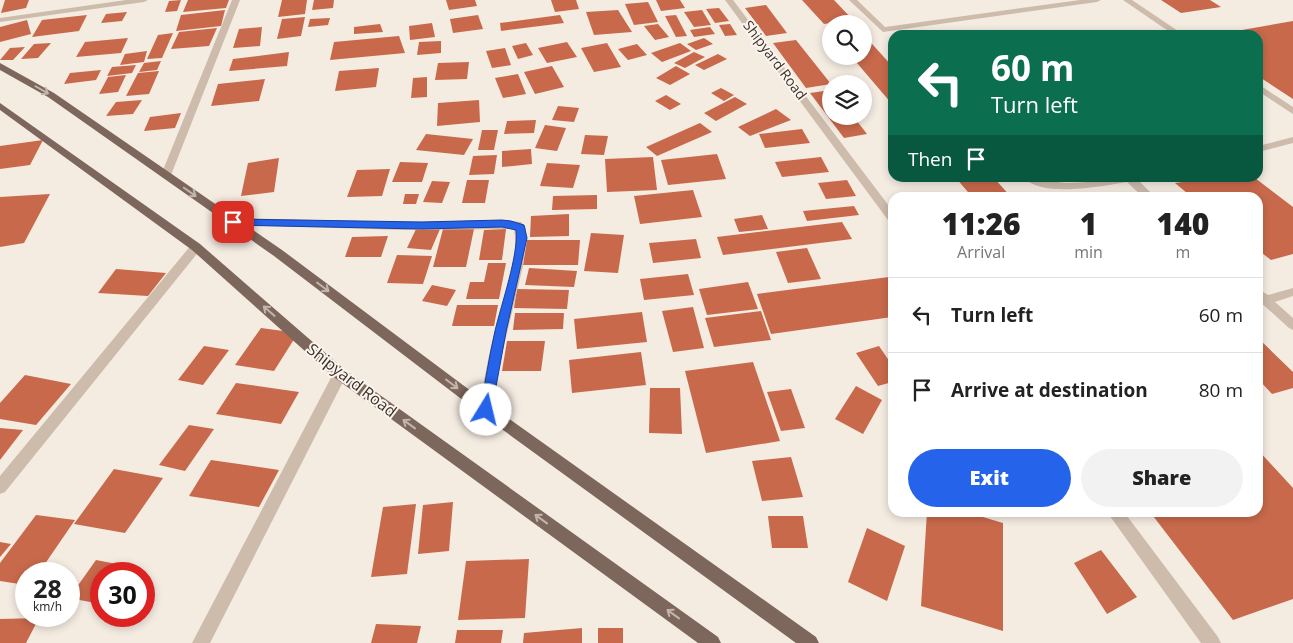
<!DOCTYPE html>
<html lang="en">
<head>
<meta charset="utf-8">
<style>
	body { margin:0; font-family:"Open Sans",sans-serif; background:#f2f2f2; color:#222; height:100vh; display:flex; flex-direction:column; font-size:19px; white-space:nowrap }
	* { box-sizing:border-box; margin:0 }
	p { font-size:16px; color:#767676 }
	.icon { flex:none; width:28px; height:28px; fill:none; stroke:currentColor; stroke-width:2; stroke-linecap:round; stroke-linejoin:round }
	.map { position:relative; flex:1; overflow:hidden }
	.details { position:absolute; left:888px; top:192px; width:375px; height:325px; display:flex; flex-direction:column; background:#fff; border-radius:15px; box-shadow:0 2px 8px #0003 }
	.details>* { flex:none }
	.top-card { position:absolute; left:888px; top:30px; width:375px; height:152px; border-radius:15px; box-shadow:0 2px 8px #0003; background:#0b6e4f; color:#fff; overflow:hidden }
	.tools { position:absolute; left:822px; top:15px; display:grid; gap:10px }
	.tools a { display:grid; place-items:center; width:50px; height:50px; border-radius:50%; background:#fff; box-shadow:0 2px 8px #0003; font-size:25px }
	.speed { position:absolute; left:15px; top:562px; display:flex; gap:10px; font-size:25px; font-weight:700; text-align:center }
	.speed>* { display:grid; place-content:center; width:65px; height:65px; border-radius:50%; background:#fff; box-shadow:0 2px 8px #0003; line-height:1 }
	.speed small { font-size:12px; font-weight:400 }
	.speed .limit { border:8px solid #d22; background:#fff; color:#111 }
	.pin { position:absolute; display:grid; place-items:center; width:42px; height:42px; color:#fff; margin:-21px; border-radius:10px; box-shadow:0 2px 8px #0006 }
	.me { position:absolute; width:55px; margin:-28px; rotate:9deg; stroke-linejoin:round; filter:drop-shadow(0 0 4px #0008) }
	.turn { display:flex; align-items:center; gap:18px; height:105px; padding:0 20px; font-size:22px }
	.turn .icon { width:65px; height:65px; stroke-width:2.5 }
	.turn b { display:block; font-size:35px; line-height:42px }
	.then { display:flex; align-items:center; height:48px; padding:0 20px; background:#0003; gap:10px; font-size:19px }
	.eta { display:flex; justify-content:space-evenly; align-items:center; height:85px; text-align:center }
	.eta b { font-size:30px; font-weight:800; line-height:35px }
	.action { display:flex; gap:10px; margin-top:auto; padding:10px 20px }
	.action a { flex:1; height:58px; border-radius:30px; background:#2563eb; color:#fff; font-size:20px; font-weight:800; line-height:58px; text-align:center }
	.action a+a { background:#f2f2f2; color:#222 }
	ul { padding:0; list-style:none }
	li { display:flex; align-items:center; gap:15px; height:75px; padding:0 20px; border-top:1px solid #e0e0e0 }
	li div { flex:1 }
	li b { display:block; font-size:19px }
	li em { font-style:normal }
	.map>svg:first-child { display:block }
</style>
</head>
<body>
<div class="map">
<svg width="1293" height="643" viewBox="0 0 1293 643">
	<rect width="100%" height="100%" fill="#f4ebe1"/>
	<path fill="#c8694b" d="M5,0H29L26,8L1,13Z
		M181,0L177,11L165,12L169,1Z
		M188,0H229L226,8L183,12Z
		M282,0H307L305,14L278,17Z
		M314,0H334L333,8L312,10Z
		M446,0H475L477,6L449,10Z
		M551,0H576L579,9L555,12Z
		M656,0H680L685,8L661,11Z
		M802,0H834L853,20L824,24Z
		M1161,0H1210L1221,7L1181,13Z
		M648,2L658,22L634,25L625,4Z
		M766,5L787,33L766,36L745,8Z
		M719,8L729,21L715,23L706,9Z
		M225,10L221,26L176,31L181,15Z
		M618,10L632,32L594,35L586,12Z
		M702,10L711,25L694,27L684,12Z
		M127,12L122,21L101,23L106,14Z
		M87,15L79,31L32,37L42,20Z
		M478,15L483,29L453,33L450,19Z
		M560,15L564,23L501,31L500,23Z
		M676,15L687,36L676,37L665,16Z
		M305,17L301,36L277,39L282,19Z
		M330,18L328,25L308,27L310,19Z
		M27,20L31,34L0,42V27Z
		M1293,21V99L1258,76V35L1219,34Z
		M432,23L435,37L410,40L409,26Z
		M380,24L383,32L354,34V27Z
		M658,24L669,37L655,40L644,26Z
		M730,24L737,35L725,36L719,25Z
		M262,27L260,46L233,48L239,29Z
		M710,27L715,34L694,37L690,30Z
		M217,28L209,46L171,49L179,32Z
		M173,33L162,58L147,59L158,35Z
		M864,35L892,66V104L851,56H864Z
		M399,36L405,53L330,60L334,42Z
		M128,38L121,53L76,57L85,42Z
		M704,38L713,44L696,50L687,44Z
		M796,40L831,84L806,88L773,43Z
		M441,41V53L417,55L419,42Z
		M567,42L577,57L547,63L538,48Z
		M51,43L38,58L21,59L34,44Z
		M526,43L533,55L518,59L512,46Z
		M607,43L621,67L594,72L581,48Z
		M680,43L691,51L662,62L651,53Z
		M637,44L647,55L628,60L618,49Z
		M25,47L13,60H0L10,48Z
		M505,48L511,65L492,68L486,51Z
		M147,51L144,62L120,65L125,54Z
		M289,52L287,66L229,71L233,59Z
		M694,52L705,57L685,68L674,63Z
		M718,54L727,59L704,70L695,65Z
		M161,61L157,70L139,72L144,63Z
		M469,62L467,79L435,80L438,63Z
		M136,65L132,73L107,76L112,67Z
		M552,66L564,87L535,94L524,72Z
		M676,66L690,74L670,85L656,78Z
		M379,68L376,87L335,91L339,71Z
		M101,70L96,80L64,84L70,73Z
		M159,71L149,94L126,96L138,73Z
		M518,74L526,94L503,98L495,78Z
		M126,75L118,92L99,94L108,77Z
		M427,77V97L411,98L413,78Z
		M265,79L259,101L211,106L218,84Z
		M721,88L734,95L724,101L711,93Z
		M831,90V116H853L867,134L844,138L810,93Z
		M666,95L681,104L670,110L655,101Z
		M735,97L747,104L716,121L704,113Z
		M142,100L133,114L106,116L116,102Z
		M479,100L480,122L437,126L438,103Z
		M558,106L579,108L574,122L552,120Z
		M776,109L791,120L750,136L738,127Z
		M181,113L175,128L144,131L150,117Z
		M536,120L534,133L504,134L507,121Z
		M700,123L712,132L657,156L646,147Z
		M545,125L566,128L557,151L535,148Z
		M802,129L810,143L765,148L759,134Z
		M482,130H498L494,150H478Z
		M426,134L473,139L464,155L416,150Z
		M585,135L608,136L604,155L581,154Z
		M43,140L30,165L0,169V146Z
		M531,149L532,164L502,167V151Z
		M717,154L726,179L668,185L661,160Z
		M497,155L494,174L469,175L473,156Z
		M653,157L657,190L607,192L605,159Z
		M821,157L829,172L782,177L775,162Z
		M279,158L274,192L241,196L248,163Z
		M400,162L428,163L422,182H392Z
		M547,163L580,165L573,188L540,186Z
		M390,169L382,196L347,197L357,170Z
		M956,178H994L1012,198H973Z
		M1211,178H1255L1293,207V254L1271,260L1258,250V198H1193L1175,183Z
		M467,180H489L485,203H462Z
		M847,180L856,196L826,199L818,183Z
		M432,181L450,182L442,203L423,202Z
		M693,190L702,217L640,224L634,196Z
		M50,194L24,243L0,247V197Z
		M405,194H419L416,204H403Z
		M597,195V209L552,210L553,196Z
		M854,206L859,215L807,221L803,211Z
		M569,214V236L530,237L531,216Z
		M762,215L768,229L739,232L734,219Z
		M842,222L852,239L723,255L717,237Z
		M417,227L440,229L431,250L407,248Z
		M443,229H474L466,267H433Z
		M506,229L502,260H479L484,230Z
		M591,233L624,235L618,273L584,271Z
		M388,236L381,257H345L352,237Z
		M696,239L701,258L653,263L649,243Z
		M527,240H580L578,265H523Z
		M807,248L821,279L788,283L776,252Z
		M397,255L432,256L423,284L387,283Z
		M488,263H506L499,299H466L470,282H484Z
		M529,268L577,271L574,287L525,285Z
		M116,269L166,273L148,296L98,293Z
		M688,274L694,295L644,300L640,279Z
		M889,277L892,283V317L771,334L757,294Z
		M748,282L758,309L707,315L699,289Z
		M432,285L456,290L447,306L422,301Z
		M517,289L569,290L567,309L514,308Z
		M457,305H498L494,326H452Z
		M693,307L704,348L673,352L662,311Z
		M761,311L771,340L714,347L705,318Z
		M642,312L647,342L577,349L574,319Z
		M515,313H564L563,329L513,330Z
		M261,328L298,333L274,371L235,365Z
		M1258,338L1293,372V388L1272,394L1258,379Z
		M507,341H545L541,371H502Z
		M204,346L229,350L203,385L178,380Z
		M879,346L892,365V382L878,386L856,353Z
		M641,352L646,385L572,393L569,360Z
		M753,362L780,441L706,453L685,371Z
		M25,375L71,384L36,425L0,419V403Z
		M236,383L299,392L281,424L216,414Z
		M856,386L882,400L863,434L835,419Z
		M650,388H680L682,434L649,433Z
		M791,389L805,428L781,431L767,392Z
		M189,425L214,429L185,471L159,465Z
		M0,428L23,430L0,460Z
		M1258,450L1293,488V599L1233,620L1150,512H1258Z
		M791,457L803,497L762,501L752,461Z
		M211,460L279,470L259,507L189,496Z
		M114,469L163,478L125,533L74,524Z
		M453,502L449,551L418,554L423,505Z
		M416,504L407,574L371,577L383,507Z
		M927,512H966L1003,523V631L921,606Z
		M36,515L75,520L38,574H26V585L0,581V563Z
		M768,516H803L808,548H772Z
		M867,528L905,546L887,601L848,582Z
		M0,542L11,544L0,557Z
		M1101,550L1137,597L1107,614L1074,563Z
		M529,559L525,618L458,620L466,561Z
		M96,560L127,566L122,574H101V604L69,598Z
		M39,618L26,643H0V619Z
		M376,624L421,626L417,643H371Z
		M582,628V643H523L524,633Z
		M598,628H623V643H598Z
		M457,630H503L501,643H455Z"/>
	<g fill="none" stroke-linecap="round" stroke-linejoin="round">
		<path fill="#cdbbac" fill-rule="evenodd" d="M849,0H857L885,27L1080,0H1101L1097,2L883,32Z
			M1123,0H1132L1184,35H1174Z
			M1258,84L1293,107V114L1258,91Z
			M1293,137V143L1258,152V146Z
			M1024,178C1038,176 1051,182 1066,183C1089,183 1112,178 1136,178L1156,198H1144L1127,182C1103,186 1042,198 1024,178Z
			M1293,288V296L1275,302L1293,318V330L1289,328L1258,300V289L1268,295Z"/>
		<path fill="#cdbbac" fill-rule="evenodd" d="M126,0H148L144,2L0,22V18Z
			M232,0H240L171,175L166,178L162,177L161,175Z
			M725,0H733L892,210V221L888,220Z
			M233,218L405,222L502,220L521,222L526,228V240L523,266L503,350L491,414L486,416L481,414L479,410C483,386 487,362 493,338C501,306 520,261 514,229L405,230L229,225L227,222L229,219Z
			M196,243L200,244L202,247L200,250L5,492L0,494V476L192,244Z
			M340,369L345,370L347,374L210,643H192L335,370Z
			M1107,512H1124L1218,637L1221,643H1201Z"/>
		<path fill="#7d675c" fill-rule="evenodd" d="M0,63L54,93L282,250L491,406L816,637L819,643H796L481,414L274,256L48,97L0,70Z
			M0,103L200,244L345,370L718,637L721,643H698L335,378L192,250L0,110Z"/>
	</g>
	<defs><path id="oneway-shaft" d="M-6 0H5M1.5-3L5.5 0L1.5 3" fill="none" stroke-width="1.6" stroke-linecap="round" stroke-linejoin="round" transform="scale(1.25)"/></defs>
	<g stroke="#c2b5ac">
		<use href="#oneway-shaft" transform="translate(42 90) rotate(30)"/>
		<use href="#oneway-shaft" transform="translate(190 192) rotate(35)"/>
		<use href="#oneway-shaft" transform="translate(323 287) rotate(37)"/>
		<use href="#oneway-shaft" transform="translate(269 311) rotate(-139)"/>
		<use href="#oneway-shaft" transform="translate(452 384) rotate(37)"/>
		<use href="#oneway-shaft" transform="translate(409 424) rotate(-144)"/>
		<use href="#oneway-shaft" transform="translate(541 519) rotate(-144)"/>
		<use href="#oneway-shaft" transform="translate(673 614) rotate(-144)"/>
	</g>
	<path fill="#2563eb" stroke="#184099" d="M233,219L422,222L502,220L511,221L524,225L527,238L506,332L491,414L486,415L482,414L480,410C485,384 489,357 495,331C501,305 519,254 516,230L502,227L422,229L230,225L228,222Z"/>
	<g text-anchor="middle" stroke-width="4" stroke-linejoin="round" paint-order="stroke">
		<g font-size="14" fill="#3b302b" stroke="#fbf5ee">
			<text transform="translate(775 60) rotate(53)" y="5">Shipyard Road</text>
		</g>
		<g font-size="16" fill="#3b302b" stroke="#fbf5ee">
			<text transform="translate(352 380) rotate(38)" y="6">Shipyard Road</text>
		</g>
	</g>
</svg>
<div class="tools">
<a><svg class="icon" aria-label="search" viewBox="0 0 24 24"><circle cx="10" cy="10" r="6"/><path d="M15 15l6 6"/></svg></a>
<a><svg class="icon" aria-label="layers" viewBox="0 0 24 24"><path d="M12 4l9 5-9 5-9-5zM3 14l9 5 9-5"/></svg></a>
</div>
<div class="speed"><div>28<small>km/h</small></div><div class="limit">30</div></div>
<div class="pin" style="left:233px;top:222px;background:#d93025"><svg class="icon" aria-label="arrive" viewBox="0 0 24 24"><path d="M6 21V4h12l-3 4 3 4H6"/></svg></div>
<svg class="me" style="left:486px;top:410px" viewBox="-20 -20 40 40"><circle r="19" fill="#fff"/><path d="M0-13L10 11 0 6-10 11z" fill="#2563eb"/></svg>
<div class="top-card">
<div class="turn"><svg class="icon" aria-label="left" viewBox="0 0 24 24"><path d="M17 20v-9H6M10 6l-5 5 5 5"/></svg><div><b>60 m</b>Turn left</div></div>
<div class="then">Then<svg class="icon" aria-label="arrive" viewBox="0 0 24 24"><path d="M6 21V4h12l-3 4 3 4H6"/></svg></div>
</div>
<section class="details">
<div class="eta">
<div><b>11:26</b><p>Arrival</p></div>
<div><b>1</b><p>min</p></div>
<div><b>140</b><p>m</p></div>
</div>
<ul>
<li><svg class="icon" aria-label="left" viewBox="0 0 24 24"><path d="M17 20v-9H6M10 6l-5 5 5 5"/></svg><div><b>Turn left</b></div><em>60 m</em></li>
<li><svg class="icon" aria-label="arrive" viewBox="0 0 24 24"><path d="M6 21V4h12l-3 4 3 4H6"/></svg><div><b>Arrive at destination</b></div><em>80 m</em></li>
</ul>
<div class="action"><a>Exit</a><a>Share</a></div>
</section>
</div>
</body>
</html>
